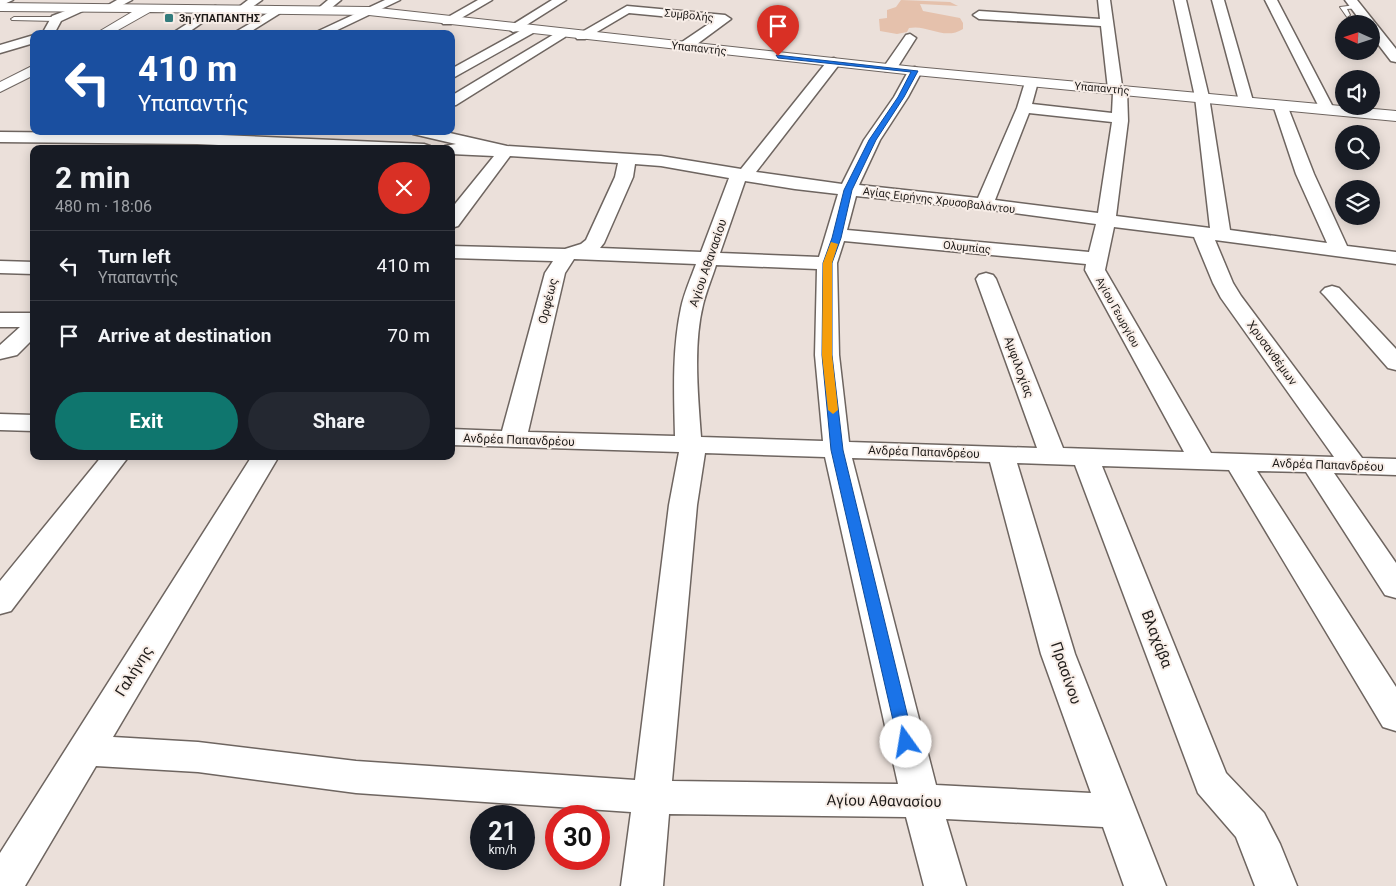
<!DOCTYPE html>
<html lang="en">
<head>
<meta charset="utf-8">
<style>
	body { margin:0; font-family:Roboto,sans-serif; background:#242831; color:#f1f3f6; height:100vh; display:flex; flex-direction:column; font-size:19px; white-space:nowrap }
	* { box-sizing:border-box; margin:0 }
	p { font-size:16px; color:#9ea1a6 }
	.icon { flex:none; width:28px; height:28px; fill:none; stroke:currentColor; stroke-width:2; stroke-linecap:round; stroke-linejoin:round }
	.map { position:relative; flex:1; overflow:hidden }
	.panel { position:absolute; left:30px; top:145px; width:425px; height:315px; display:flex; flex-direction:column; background:#171b24; border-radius:10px; box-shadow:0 2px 12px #0003 }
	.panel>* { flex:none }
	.guide { position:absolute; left:30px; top:30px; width:425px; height:105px; border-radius:10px; box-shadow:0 2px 12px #0003; background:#1a4fa0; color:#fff; overflow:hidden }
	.needle { width:32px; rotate:273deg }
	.tools { position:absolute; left:1335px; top:15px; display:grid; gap:10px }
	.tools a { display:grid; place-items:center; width:45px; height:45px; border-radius:50%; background:#171b24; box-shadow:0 2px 12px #0003; font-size:25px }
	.speed { position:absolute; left:470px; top:805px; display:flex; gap:10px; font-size:25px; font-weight:700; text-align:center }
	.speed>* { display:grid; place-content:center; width:65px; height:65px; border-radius:50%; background:#171b24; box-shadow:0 2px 12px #0003; line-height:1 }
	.speed small { font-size:12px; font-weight:400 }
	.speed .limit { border:8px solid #d22; background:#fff; color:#111 }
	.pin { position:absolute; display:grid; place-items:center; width:42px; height:42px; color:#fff; margin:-51px -21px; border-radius:50% 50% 50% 0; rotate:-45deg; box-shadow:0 0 5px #0007 }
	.pin .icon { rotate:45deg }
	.me { position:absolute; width:55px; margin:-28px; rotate:347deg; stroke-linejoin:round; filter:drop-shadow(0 0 4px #0008) }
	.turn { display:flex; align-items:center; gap:18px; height:105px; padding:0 25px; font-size:22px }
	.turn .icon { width:65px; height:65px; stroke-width:2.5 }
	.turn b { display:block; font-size:35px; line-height:42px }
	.round { display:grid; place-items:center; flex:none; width:52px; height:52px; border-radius:26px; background:#242831 }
	.head { display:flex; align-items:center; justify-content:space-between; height:85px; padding:0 25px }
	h1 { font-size:30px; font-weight:700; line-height:38px }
	.cta { display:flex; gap:10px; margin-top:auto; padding:10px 25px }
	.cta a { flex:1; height:58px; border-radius:30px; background:#0f766e; color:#fff; font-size:20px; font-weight:700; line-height:58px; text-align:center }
	.cta a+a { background:#242831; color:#f1f3f6 }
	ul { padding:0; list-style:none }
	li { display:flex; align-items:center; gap:15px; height:70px; padding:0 25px; border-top:1px solid #363941 }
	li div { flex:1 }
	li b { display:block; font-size:19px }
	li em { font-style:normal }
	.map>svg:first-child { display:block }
</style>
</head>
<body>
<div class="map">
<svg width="1396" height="886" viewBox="0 0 1396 886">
	<rect width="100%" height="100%" fill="#ebe0da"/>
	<path fill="#e5c1ac" d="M901,0L950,2L958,6L920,4L923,11L960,18L963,23V29C944,41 928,24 909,28L907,32L897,34L880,31L879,19L887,18V10L896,7Z"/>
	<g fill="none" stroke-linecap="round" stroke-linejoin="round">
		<defs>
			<path id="service" d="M1356,5L1358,8L1347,9L1350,15L1347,17L1340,7Z
				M14,17H56L59,19L56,21L12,20L11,19Z"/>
			<path id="minor" d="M0,0H13L0,6Z
				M117,0H132L113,10H105L103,8Z
				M248,0H262L245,12H237L235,10Z
				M328,0H341L325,13H317L315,11Z
				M385,0H400L329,34H312Z
				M478,0H492L451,24H443L441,21Z
				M552,0H566L517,31L513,32L507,28Z
				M1098,0H1110L1122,86L1127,90L1128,121L1116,216L1210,228L1195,97L1174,0H1186L1209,97L1230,230L1327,243L1296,174L1273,105L1275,102H1285L1287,105L1314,174L1347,246L1396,252V264L1215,240L1233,283L1241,296L1362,458L1396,459V475L1334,473L1396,563V598L1385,595L1306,472L1257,471L1396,687V731L1383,727L1229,470L1102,466L1226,773L1264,813L1280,844L1297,886H1255L1236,837L1198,793L1075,465L1017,463L1075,654L1166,886H1124L1103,827L946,819L966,886H924L906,817L669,814L663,886H621L631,812L356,793L198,772L96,766L25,886H0V853L252,456H279L113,737L198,742L356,761L635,780L669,505L679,452L451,445V429L502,431L545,273L553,261L451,258V246L565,249L581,244L586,240L615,177L618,163L510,156L458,226L451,228V209L494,156L451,154V149H443L445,146L456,144L413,134L411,131H441L507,146L661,156L741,169L829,59L834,58L841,62L756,172L842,184L864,140L894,97L910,68L915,67L922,71L908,97L880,140L859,185L978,198L1017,108L1026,79H1036L1038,82L1032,104L1112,113L1113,93L1108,89L1101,26L979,19L973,15L979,11L1100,19ZM1029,113L1112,122L1098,213L995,200ZM635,164L661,166L729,178L701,252L600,248L604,243L633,177ZM745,181L795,189L838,194L819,257L720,253ZM856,196L984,209L1096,224L1089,252L847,230ZM1114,227L1194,237L1213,283L1221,298L1334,457L1211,453L1105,270ZM844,241L1086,264L1085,270L1184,452L1063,448L996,279L993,275L986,273L979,275L976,279L1037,448L849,442L839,355L837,263ZM574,259L696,264C691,278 684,293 681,308C672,350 674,394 675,436L528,432L565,273ZM716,265L817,269L815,355L823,441L701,437C698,396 693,345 703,305C706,292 712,278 716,265ZM705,453L825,457L898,784L672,781L697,505ZM852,458L990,462L1041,654L1091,793L936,785Z
				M1212,0H1224L1253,101L1251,104H1241L1239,101Z
				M1265,0H1277L1334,109L1332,112H1322L1320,109Z
				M1345,0H1357L1396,49V62L1391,61L1371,35V24H1363Z
				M81,5L85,6L87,8L85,10L61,21L54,34H42L52,16Z
				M215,6L219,7L221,9L219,11L186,34H171Z
				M627,6L725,15L731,19L689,50H679L678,47L679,44L713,21L629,13L585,39H577L575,36Z
				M278,7L284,10L282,12L247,34H232Z
				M529,26L535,30L533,33L451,79V69Z
				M561,30L565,31L567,34L565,37L456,105L451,106V96Z
				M910,34L916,38L897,68L895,71H885L883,68L906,35Z
				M34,35V43L0,53V45Z
				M0,132L197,134L424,144L430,146L432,149H308L197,144L0,142Z
				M0,261L34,262V274L0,273Z
				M1332,286L1339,288L1396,349V370L1388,368L1325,296L1321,292L1325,288Z
				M0,313H34V338L17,355L0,359V345L20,327H0Z
				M0,414L34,415V431L0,430Z
				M102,456H129L11,611L0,614V581Z"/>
			<path id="tertiary" d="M0,3L369,7L915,67L1396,111V121L915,75L369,15L150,12L111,34H95L132,12L0,11Z
				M34,65V75L0,92V82Z"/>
		</defs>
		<use href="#service" stroke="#6e6560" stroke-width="2"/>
		<use href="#minor" stroke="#6e6560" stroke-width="3"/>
		<use href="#tertiary" stroke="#6e6560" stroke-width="2"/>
		<use href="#service" fill="#fff" fill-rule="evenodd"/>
		<use href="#minor" fill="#fff" fill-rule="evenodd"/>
		<use href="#tertiary" fill="#fff" fill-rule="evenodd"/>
	</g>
	<path fill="#1a73e8" stroke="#114b97" d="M776,55L918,71L904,97L876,140L852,190L841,238L832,263V355L843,450L914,742L911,747L906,748L900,747L898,742L831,450L822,355L823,263L832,238L844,190L869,140L898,97L911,72L778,58Z"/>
	<path fill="#f59e0b" d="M831,242L838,244L832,263V355L838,410L833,414L828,410L822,355L823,263Z"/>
	<rect fill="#337c7d" stroke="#f8eee8" stroke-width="2" x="164" y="13" width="10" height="10" rx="2.5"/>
	<g text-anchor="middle" stroke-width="4" stroke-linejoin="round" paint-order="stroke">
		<g font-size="11" fill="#1e1b19" stroke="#f8eee8">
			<text transform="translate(689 15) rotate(6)" y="4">Συμβολής</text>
			<text transform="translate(699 48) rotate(6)" y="4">Υπαπαντής</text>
			<text transform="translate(1102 88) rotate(5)" y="4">Υπαπαντής</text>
			<text transform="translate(939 200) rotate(7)" y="4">Αγίας Ειρήνης Χρυσοβαλάντου</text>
			<text transform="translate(967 247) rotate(6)" y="4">Ολυμπίας</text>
			<text transform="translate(1118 312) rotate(61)" y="4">Αγίου Γεωργίου</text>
		</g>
		<g font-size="11" font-weight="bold" fill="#1e1b19" stroke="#f8eee8" text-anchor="start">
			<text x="179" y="22">3η ΥΠΑΠΑΝΤΗΣ</text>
		</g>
		<g font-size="12" fill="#1e1b19" stroke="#f8eee8">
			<text transform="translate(708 263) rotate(-71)" y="4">Αγίου Αθανασίου</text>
			<text transform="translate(548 301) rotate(-76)" y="4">Ορφέως</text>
			<text transform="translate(1272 353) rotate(54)" y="4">Χρυσανθέμων</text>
			<text transform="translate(1019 367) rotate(70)" y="4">Αμφιλοχίας</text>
			<text transform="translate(519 440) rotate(2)" y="4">Ανδρέα Παπανδρέου</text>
			<text transform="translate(924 452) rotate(2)" y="4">Ανδρέα Παπανδρέου</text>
			<text transform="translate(1328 465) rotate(2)" y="4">Ανδρέα Παπανδρέου</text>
		</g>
		<g font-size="15" fill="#1e1b19" stroke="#f8eee8">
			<text transform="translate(1157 639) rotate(69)" y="5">Βλαχάβα</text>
			<text transform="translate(134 671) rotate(-58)" y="5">Γαλήνης</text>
			<text transform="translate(1066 673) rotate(71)" y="5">Πρασίνου</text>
			<text transform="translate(884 801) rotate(1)" y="5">Αγίου Αθανασίου</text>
		</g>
	</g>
</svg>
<div class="tools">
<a><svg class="needle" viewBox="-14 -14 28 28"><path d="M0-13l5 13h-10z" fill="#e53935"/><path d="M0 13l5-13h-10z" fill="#9ea1a6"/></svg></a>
<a><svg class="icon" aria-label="sound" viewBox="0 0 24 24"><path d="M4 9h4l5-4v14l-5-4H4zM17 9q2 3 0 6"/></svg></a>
<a><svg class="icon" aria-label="search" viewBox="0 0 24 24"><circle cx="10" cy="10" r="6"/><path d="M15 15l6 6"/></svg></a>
<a><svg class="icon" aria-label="layers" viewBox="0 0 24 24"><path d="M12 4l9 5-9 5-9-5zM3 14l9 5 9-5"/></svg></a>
</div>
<div class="speed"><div>21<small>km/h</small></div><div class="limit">30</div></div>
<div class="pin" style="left:778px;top:56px;background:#d93025"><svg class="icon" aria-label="arrive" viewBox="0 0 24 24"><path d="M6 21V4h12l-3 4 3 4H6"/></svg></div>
<svg class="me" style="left:906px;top:742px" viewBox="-20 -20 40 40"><circle r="19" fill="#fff"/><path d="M0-13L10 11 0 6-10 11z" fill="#1a73e8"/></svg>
<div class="guide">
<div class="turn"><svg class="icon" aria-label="left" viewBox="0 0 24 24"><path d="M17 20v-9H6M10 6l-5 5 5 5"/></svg><div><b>410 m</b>Υπαπαντής</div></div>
</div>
<section class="panel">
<div class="head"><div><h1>2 min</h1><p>480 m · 18:06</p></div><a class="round" style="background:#d93025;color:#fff"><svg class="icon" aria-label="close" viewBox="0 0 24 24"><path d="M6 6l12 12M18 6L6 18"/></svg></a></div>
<ul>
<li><svg class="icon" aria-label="left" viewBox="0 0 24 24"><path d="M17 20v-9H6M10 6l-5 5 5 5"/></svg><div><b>Turn left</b><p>Υπαπαντής</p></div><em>410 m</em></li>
<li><svg class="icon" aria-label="arrive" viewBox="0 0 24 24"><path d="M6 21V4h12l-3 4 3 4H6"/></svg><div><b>Arrive at destination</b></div><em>70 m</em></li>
</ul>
<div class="cta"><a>Exit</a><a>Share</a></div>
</section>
</div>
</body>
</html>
